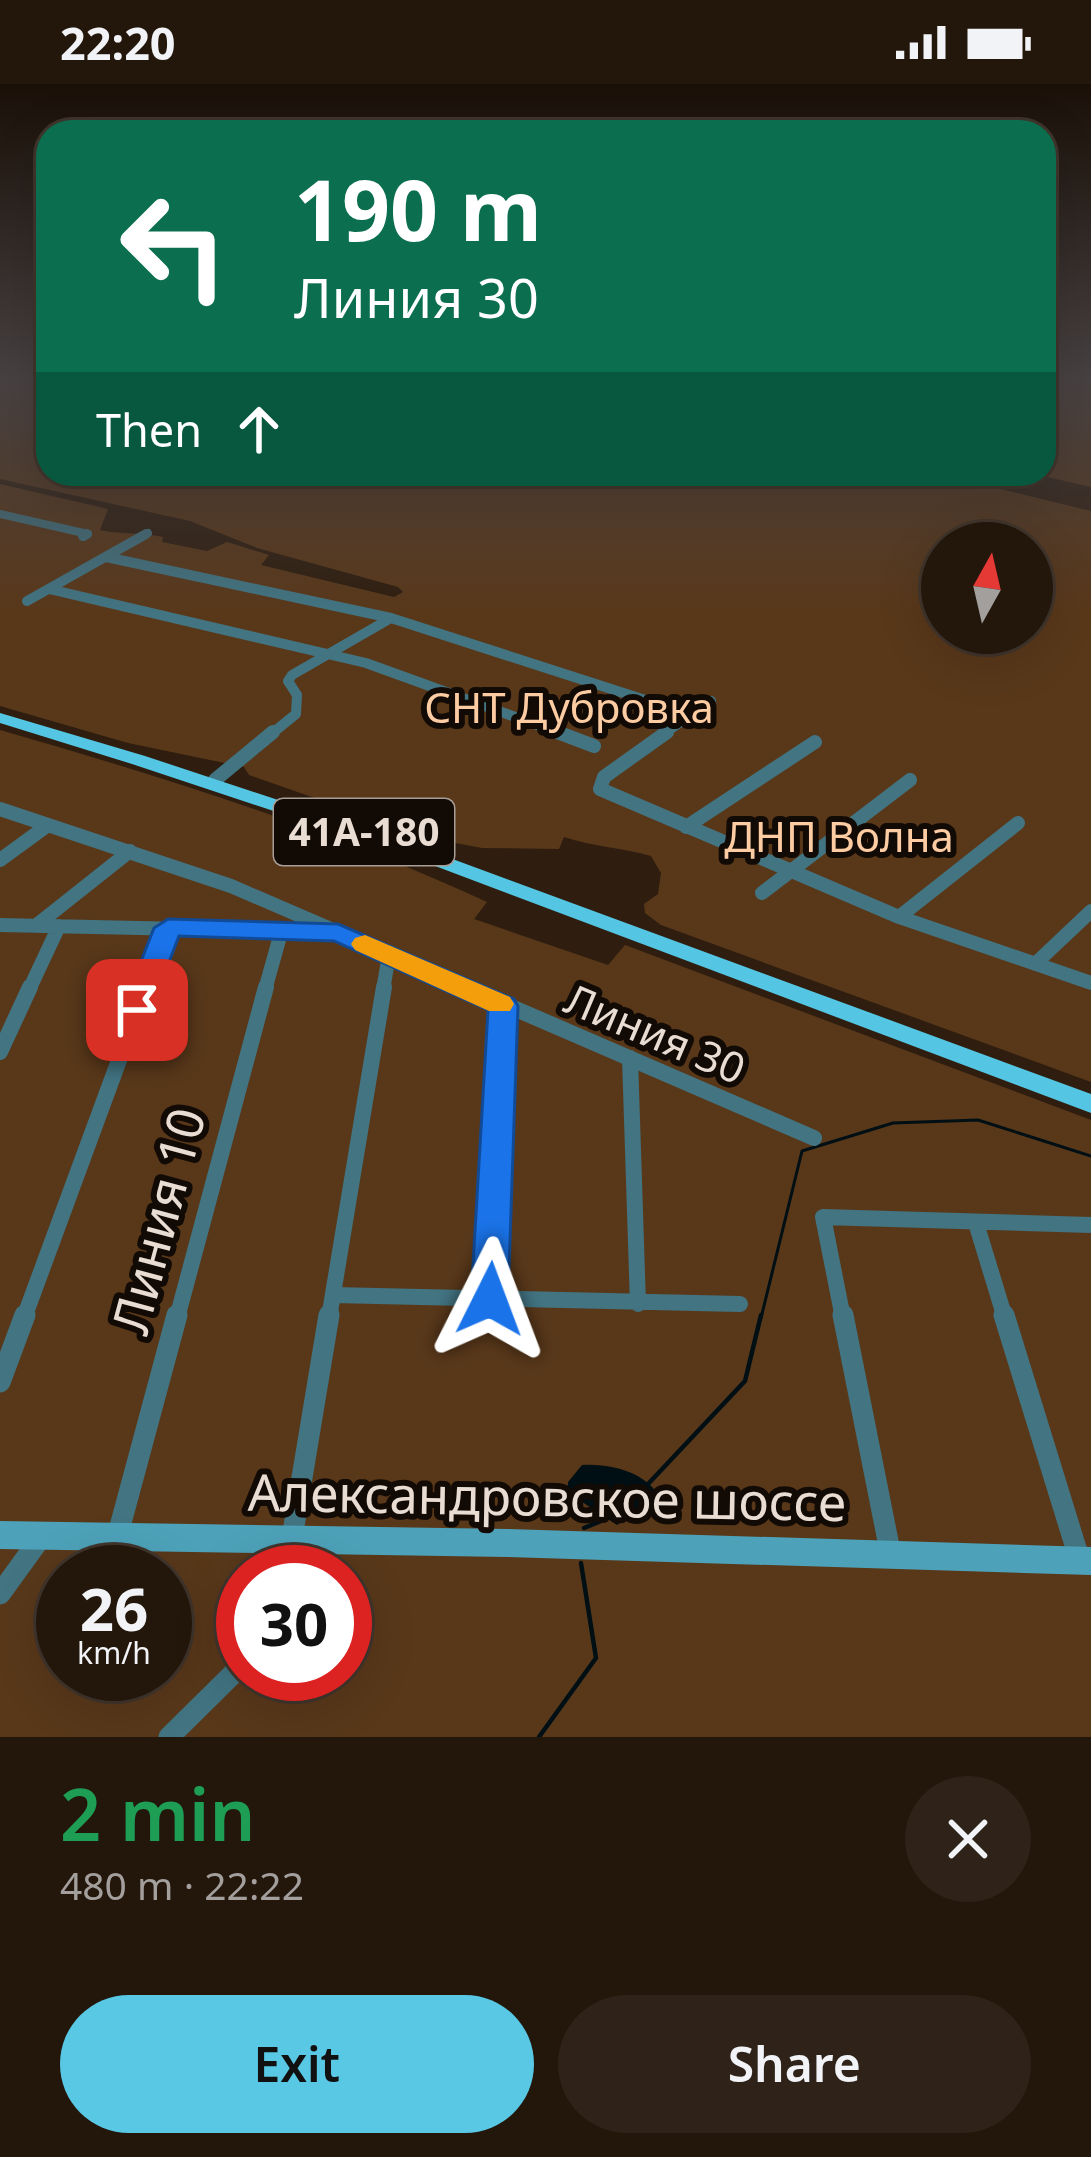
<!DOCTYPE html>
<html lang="en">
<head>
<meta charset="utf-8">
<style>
	body { margin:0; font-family:"Noto Sans",sans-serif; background:#2f2319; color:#f1f3f6; height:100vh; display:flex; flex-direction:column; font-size:45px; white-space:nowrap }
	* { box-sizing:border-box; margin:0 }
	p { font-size:39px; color:#a39f9d }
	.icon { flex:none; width:66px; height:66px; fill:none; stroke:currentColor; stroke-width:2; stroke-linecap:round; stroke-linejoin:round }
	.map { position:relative; height:1653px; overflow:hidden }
	.panel { display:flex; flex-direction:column; background:#23160b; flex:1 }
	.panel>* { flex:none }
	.top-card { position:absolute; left:36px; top:36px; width:1020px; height:366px; border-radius:36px; box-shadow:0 12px 48px #0002,0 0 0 3px #40352c; background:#0b6e4f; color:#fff; overflow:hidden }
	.needle { width:78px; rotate:8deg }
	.controls { position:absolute; left:921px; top:438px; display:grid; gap:24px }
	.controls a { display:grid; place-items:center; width:132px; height:132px; border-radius:50%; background:#23160b; box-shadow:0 12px 48px #0002,0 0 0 3px #40352c; font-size:60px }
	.speed { position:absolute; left:36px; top:1461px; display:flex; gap:24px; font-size:60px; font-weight:700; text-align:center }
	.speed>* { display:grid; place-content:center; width:156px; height:156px; border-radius:50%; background:#23160b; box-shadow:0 12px 48px #0002,0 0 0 3px #40352c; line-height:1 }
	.speed small { font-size:30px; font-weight:400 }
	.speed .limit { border:18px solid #d22; background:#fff; color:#111 }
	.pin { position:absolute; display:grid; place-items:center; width:102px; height:102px; color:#fff; margin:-51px; border-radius:24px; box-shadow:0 6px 18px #0006 }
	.me { position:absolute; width:132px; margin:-66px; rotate:3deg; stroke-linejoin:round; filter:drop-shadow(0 0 9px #0008) }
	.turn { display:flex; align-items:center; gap:42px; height:252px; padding:0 60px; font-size:54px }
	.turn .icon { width:156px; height:156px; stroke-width:2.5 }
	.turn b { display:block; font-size:84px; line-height:102px }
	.then { display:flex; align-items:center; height:114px; padding:0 60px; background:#0003; gap:24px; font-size:45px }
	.round { display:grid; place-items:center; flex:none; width:126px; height:126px; border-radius:63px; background:#2f2319 }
	.summary { display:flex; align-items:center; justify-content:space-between; height:204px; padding:0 60px }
	h1 { font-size:72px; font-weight:600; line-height:90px; color:#1e9e55 }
	.cta { display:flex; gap:24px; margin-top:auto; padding:24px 60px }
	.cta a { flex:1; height:138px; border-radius:72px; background:#59c8e5; color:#111; font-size:48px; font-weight:600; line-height:138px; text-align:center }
	.cta a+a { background:#2f2319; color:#f1f3f6 }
	.status { display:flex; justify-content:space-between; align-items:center; height:84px; padding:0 60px; background:#23160b; direction:ltr }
	.status svg { height:33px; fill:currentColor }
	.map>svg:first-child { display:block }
</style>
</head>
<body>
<div class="status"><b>22:20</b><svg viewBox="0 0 49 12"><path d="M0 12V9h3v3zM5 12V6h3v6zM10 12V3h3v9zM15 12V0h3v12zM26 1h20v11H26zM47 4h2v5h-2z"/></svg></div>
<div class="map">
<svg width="1091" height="1653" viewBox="0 0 1091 1653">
	<rect width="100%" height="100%" fill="#2f1e0f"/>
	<path fill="#59381a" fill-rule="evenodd" d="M0,298H48V390H939L1091,427V998L661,841L645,829L644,820L658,810L661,789L651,772C620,763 594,763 564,753L559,765L482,764L429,754L249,691L244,683L128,659L0,622V400L108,425L100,446C122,451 142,448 163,453L162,458L207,467L227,458L269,471L261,481L394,513L403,508L398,503L257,464L190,437L0,395ZM942,459H1032V549H942Z
		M1044,298H1091V403L1034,390H1044Z
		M0,646C167,694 330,745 487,818L474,835L608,881L625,861L1091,1036V1653H0ZM63,1488H165V1590H63ZM243,1488H345V1590H243Z"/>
	<path fill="#000f14" d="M582,1381C616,1379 661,1392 664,1430L631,1432L617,1441L567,1408L568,1398Z"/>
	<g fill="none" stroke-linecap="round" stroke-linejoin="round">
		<path stroke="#000f14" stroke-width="3" d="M761,1234L802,1067L893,1039L978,1036L1091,1072"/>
		<path stroke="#000f14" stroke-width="4.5" d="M649,1399L745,1297L761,1231
			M584,1444L606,1435
			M539,1653L596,1574L581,1479"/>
		<path stroke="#427482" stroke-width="8" d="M0,430L88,450L83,452
			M140,453L148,449"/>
		<path stroke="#427482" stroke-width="10" d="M83,452L87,450
			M106,473L391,534L667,623
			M49,505L366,579L565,651
			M27,517L146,450
			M270,651L296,630L297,611L288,597L292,591L391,534
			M662,651L711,617"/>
		<path stroke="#427482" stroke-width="14" d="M557,648L594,662
			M667,648L604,693L600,705L899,833L1091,899
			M215,696L273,648
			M0,725L231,802L472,906
			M686,743L815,658
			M0,776L48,741
			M762,809L910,696
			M899,833L1018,739
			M38,840L130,767
			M0,841L327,848
			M1035,880L1091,827
			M29,906L59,842
			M145,906L168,844
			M265,906L282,845
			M383,906L389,871"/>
		<path stroke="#427482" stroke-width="16" d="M465,903L814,1054
			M0,968L30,903
			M630,974L638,1220
			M976,1139L1005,1234
			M333,1211L740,1220
			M490,1215L503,922
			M24,1234L146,903
			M177,1234L266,903
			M329,1234L384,903
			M843,1234L823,1133L1091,1141"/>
		<path stroke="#427482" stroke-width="21" d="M843,1231L891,1472
			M1004,1231L1080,1477
			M0,1298L25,1231
			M118,1450L177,1231
			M281,1488L292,1454L329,1231
			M0,1510L42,1452
			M169,1653L243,1580"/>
		<path fill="#4da2b9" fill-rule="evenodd" d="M0,1437L507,1445L1091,1463V1491L507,1473L0,1465Z"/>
		<path fill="#54c6e3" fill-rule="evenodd" d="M0,629L145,672L420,763L1091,1010V1029L406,771L132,680L0,639Z"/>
	</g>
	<linearGradient id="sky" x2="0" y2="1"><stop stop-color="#1a1008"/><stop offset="0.56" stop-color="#474142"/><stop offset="1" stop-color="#474142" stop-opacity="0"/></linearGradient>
	<rect width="1091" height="529" fill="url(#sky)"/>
	<path fill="#1a73e8" stroke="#114b97" stroke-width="3" d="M168,835L338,840L514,915L518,922L508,1215L503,1225L490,1230L476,1225L471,1215L488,926L334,857L179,852L148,933H127L122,926L154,844Z"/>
	<path fill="#f59e0b" d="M365,851L510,913L514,920L510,927H489L355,866L351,860L355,854Z"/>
	<g text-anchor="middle" stroke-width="12" stroke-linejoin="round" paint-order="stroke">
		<rect fill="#120a05" stroke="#a89e95" stroke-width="3" x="274" y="715" width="180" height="66" rx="9"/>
		<g font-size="39" font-weight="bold" fill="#e9ddd3">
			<text x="364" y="762">41А-180</text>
		</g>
		<g font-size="42" fill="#fecca2" stroke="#120a05">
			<text x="569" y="639">СНТ Дубровка</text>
			<text x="839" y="768">ДНП Волна</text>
		</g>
		<g font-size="42" fill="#e9ddd3" stroke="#120a05">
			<text transform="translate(655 950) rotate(23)" y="15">Линия 30</text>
		</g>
		<g font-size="51" fill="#e9ddd3" stroke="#120a05">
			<text transform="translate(159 1137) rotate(-75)" y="18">Линия 10</text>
			<text transform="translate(547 1414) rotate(1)" y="18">Александровское шоссе</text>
		</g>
	</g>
</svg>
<div class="controls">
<a><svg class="needle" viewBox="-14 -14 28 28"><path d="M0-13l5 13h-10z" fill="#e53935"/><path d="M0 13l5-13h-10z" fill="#a39f9d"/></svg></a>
</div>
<div class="speed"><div>26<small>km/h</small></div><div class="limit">30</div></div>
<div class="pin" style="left:137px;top:926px;background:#d93025"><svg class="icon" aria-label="arrive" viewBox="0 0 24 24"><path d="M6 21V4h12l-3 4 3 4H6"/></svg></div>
<svg class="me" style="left:490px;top:1215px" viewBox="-20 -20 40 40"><path d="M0-17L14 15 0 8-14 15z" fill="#1a73e8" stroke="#fff" stroke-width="4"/></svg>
<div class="top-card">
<div class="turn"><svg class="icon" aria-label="left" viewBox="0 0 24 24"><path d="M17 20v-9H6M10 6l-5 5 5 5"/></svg><div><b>190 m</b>Линия 30</div></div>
<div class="then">Then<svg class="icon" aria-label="ahead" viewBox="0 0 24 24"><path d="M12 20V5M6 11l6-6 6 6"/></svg></div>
</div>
</div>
<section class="panel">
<div class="summary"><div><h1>2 min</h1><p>480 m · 22:22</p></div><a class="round"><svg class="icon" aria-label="close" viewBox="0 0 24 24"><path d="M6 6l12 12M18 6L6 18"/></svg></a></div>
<div class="cta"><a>Exit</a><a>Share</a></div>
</section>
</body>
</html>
